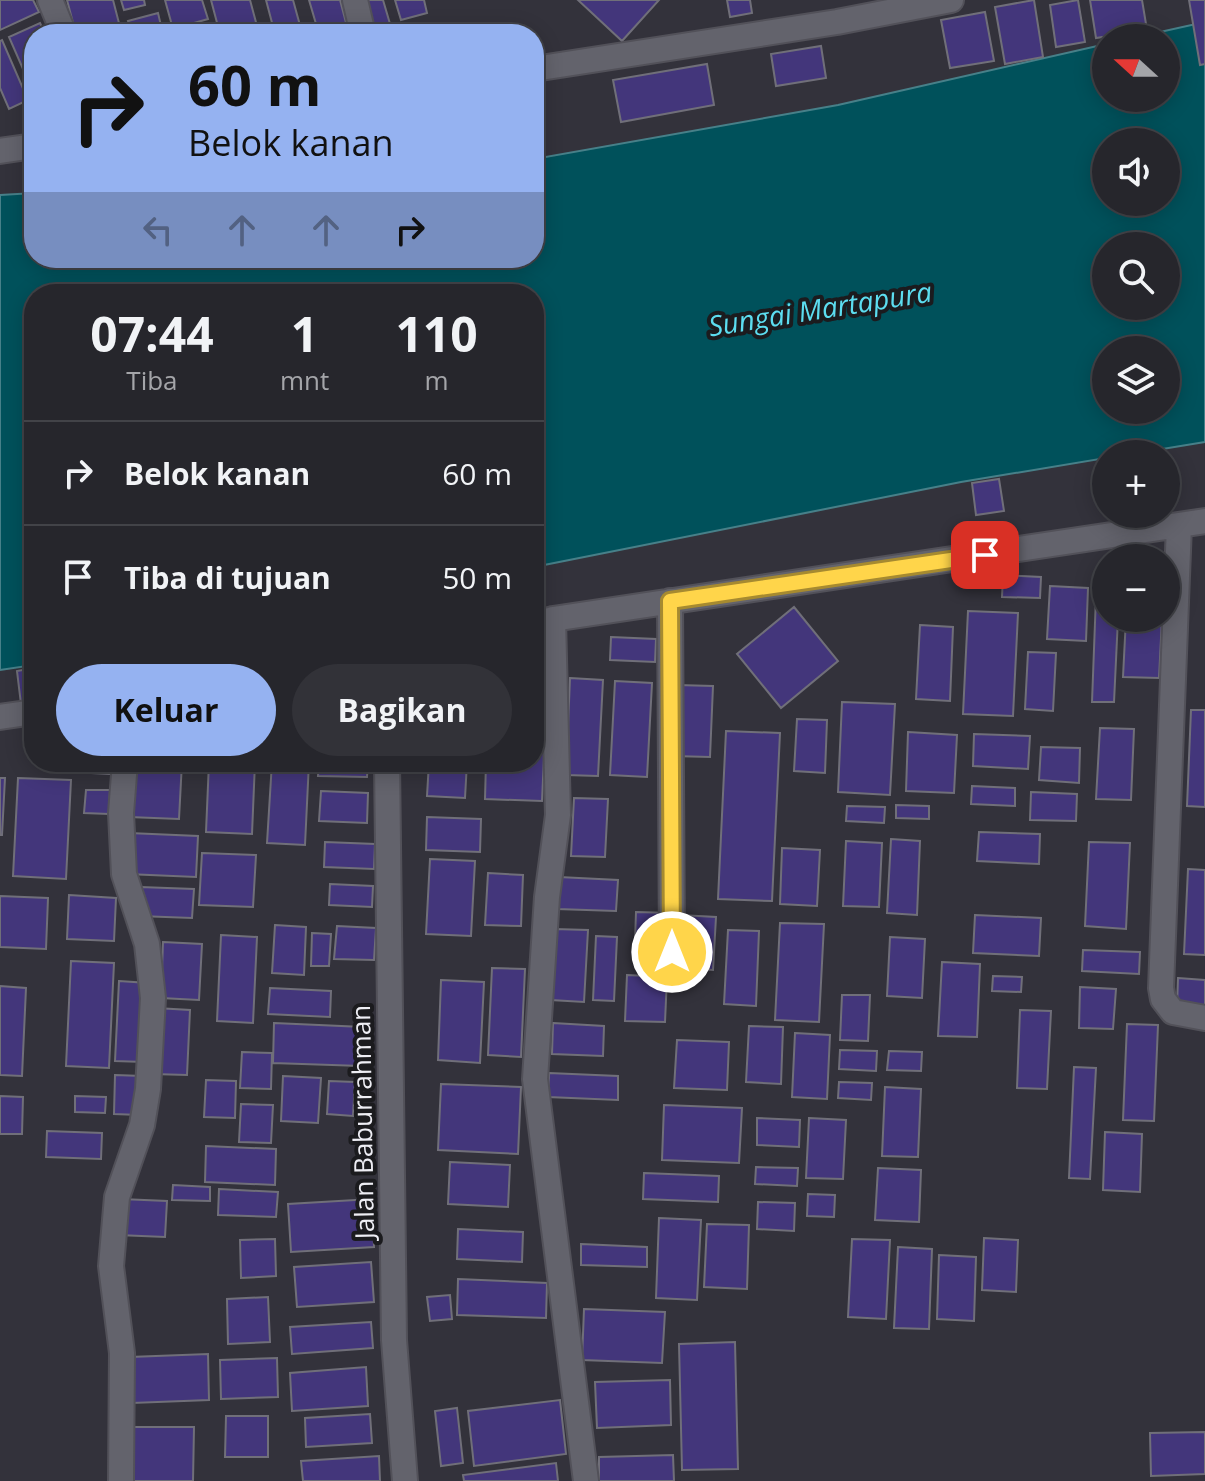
<!DOCTYPE html>
<html lang="id">
<head>
<meta charset="utf-8">
<style>
	body { margin:0; font-family:"Open Sans",sans-serif; background:#323238; color:#f1f3f6; height:100vh; display:flex; flex-direction:column; font-size:30px; white-space:nowrap }
	* { box-sizing:border-box; margin:0 }
	p { font-size:26px; color:#a4a5a9 }
	.icon { flex:none; width:44px; height:44px; fill:none; stroke:currentColor; stroke-width:2; stroke-linecap:round; stroke-linejoin:round }
	.map { position:relative; flex:1; overflow:hidden }
	.details { position:absolute; left:24px; top:284px; width:520px; height:488px; display:flex; flex-direction:column; background:#26262c; border-radius:32px; box-shadow:0 4px 20px #0003,0 0 0 2px #424348 }
	.details>* { flex:none }
	.hud { position:absolute; left:24px; top:24px; width:520px; height:244px; border-radius:32px; box-shadow:0 4px 20px #0003,0 0 0 2px #424348; background:#95b2f1; color:#111; overflow:hidden }
	.needle { width:52px; rotate:291deg }
	.fabs { position:absolute; left:1092px; top:24px; display:grid; gap:16px }
	.fabs a { display:grid; place-items:center; width:88px; height:88px; border-radius:50%; background:#26262c; box-shadow:0 4px 20px #0003,0 0 0 2px #424348; font-size:40px }
	.pin { position:absolute; display:grid; place-items:center; width:68px; height:68px; color:#fff; margin:-34px; border-radius:16px; box-shadow:0 4px 12px #0006 }
	.me { position:absolute; width:88px; margin:-44px; rotate:0deg; stroke-linejoin:round; filter:drop-shadow(0 0 6px #0008) }
	.turn { display:flex; align-items:center; gap:28px; height:168px; padding:0 32px; font-size:36px }
	.turn .icon { width:104px; height:104px; stroke-width:2.5 }
	.turn b { display:block; font-size:56px; line-height:68px }
	.lanes { display:flex; align-items:center; height:76px; padding:0 32px; background:#0003; justify-content:center; gap:40px; direction:ltr }
	.lanes .off { opacity:.35 }
	.eta { display:flex; justify-content:space-evenly; align-items:center; height:136px; text-align:center }
	.eta b { font-size:48px; font-weight:700; line-height:56px }
	.primary-button { display:flex; gap:16px; margin-top:auto; padding:16px 32px }
	.primary-button a { flex:1; height:92px; border-radius:48px; background:#95b2f1; color:#111; font-size:32px; font-weight:700; line-height:92px; text-align:center }
	.primary-button a+a { background:#323238; color:#f1f3f6 }
	ul { padding:0; list-style:none }
	li { display:flex; align-items:center; gap:24px; height:104px; padding:0 32px; border-top:2px solid #424348 }
	li div { flex:1 }
	li b { display:block; font-size:30px }
	li em { font-style:normal }
	.map>svg:first-child { display:block }
</style>
</head>
<body>
<div class="map">
<svg width="1205" height="1481" viewBox="0 0 1205 1481">
	<rect width="100%" height="100%" fill="#33323b"/>
	<path fill="#00515b" stroke="#478089" stroke-width="2" fill-rule="evenodd" d="M1205,22V442L1132,454H1106V458L961,482L534,567V294H34V665L0,670V195L34,193V258H534V159L838,105L1106,44V98H1166V38H1133ZM1106,142H1166V202H1106ZM1106,246H1166V306H1106ZM1106,350H1166V410H1106Z"/>
	<path fill="#43367b" stroke="#706f79" stroke-width="2" d="M0,0H33L39,12L0,30Z
		M67,0H113L120,27L95,34H76Z
		M121,0H144L145,5L124,10Z
		M165,0H202L208,19L173,29Z
		M211,0H250L257,26L220,34Z
		M266,0H293L301,29L275,34Z
		M309,0H340L349,34H319Z
		M362,0H383L393,34H371Z
		M395,0H424L427,13L401,20Z
		M578,0H659L622,41Z
		M727,0H750L752,13L730,17Z
		M1034,0L1043,57L1005,64L995,7Z
		M1078,0L1085,42L1056,47L1050,5Z
		M1090,0H1142L1147,30L1096,38Z
		M1189,0H1205V64L1200,65Z
		M985,12L994,61L950,68L941,20Z
		M158,13L163,34H132L128,21Z
		M40,23L45,34H34V65L23,69L9,37Z
		M435,25L438,34H410L409,32Z
		M2,40L28,100L9,109L0,88V41Z
		M821,46L826,78L776,86L771,54Z
		M707,64L714,105L621,122L613,80Z
		M999,479L1004,511L976,515L972,483Z
		M1003,575L1041,577L1040,598L1002,597Z
		M1050,586L1088,588L1086,641L1047,639Z
		M1096,596L1106,597V618H1118L1114,702H1092Z
		M794,607L838,661L781,708L737,654Z
		M968,611L1018,613L1013,716L963,714Z
		M1126,618H1162L1159,678L1123,677Z
		M920,625L953,627L950,701L916,699Z
		M611,637L656,639L655,662L610,660Z
		M1028,652L1056,653L1053,711L1025,709Z
		M34,668V702L21,704L17,671Z
		M570,678L603,680L598,776L566,775Z
		M615,681L652,683L647,777L610,775Z
		M677,685L713,686L710,757L673,756Z
		M534,690L547,691L542,801L485,799L486,762H534Z
		M842,702L895,704L890,795L838,792Z
		M1191,710H1205V807L1187,806Z
		M797,719L827,720L825,773L794,771Z
		M1100,728L1134,729L1131,800L1096,799Z
		M726,731L780,733L772,901L718,899Z
		M908,732L957,735L954,793L906,791Z
		M974,734L1030,736L1028,769L973,766Z
		M1041,747L1080,748L1079,783L1039,780Z
		M73,762H110L109,774L73,772Z
		M132,762H182L179,819L129,817Z
		M209,762H255L252,834L206,832Z
		M272,762H309L305,845L267,843Z
		M319,762H368L367,777L318,776Z
		M429,762H467L465,798L427,796Z
		M0,778H5L2,835H0Z
		M18,778L71,780L66,879L13,876Z
		M972,786L1015,788V806L971,804Z
		M86,790H110L109,814L84,813Z
		M321,791L368,793L367,823L319,821Z
		M1031,792L1077,794L1076,821L1030,820Z
		M574,798L608,799L605,857L571,856Z
		M896,805L929,806V819L896,818Z
		M847,806L885,807L884,823L846,821Z
		M427,817L481,819L480,852L426,850Z
		M979,832L1040,834L1039,864L977,861Z
		M129,833L198,836L196,877L127,874Z
		M891,839L920,841L917,915L887,913Z
		M846,841L882,843L879,907L843,906Z
		M325,842L375,844L374,869L324,867Z
		M1089,842L1130,843L1126,929L1085,926Z
		M782,848L820,850L817,906L780,904Z
		M202,853L256,855L253,907L199,905Z
		M430,859L475,861L471,936L426,934Z
		M1188,869L1205,870V955L1184,954Z
		M488,873L523,875L521,926L485,925Z
		M559,877L618,880L616,911L557,909Z
		M330,884L373,886L372,907L329,905Z
		M140,887L194,889L192,918L139,916Z
		M69,895L116,898L114,941L67,939Z
		M0,896L48,898L46,949L0,947Z
		M636,912L671,913L669,944L635,942Z
		M680,915L716,917L713,970L678,968Z
		M975,915L1041,918L1039,956L973,953Z
		M780,923L824,924L819,1022L775,1020Z
		M275,925L306,927L304,975L272,973Z
		M337,926L376,928L374,960L334,959Z
		M554,929L588,930L584,1002L551,1000Z
		M728,930L759,931L756,1006L724,1004Z
		M312,933L331,934L329,966H311Z
		M221,935L257,937L253,1023L217,1021Z
		M596,936L617,937L614,1001L593,1000Z
		M890,937L925,939L922,998L887,996Z
		M163,942L202,944L199,1000L161,998Z
		M1083,950L1140,952L1139,974L1082,971Z
		M71,961L114,963L109,1068L66,1066Z
		M942,962L980,964L977,1037L938,1036Z
		M492,968L525,969L521,1057L488,1055Z
		M627,975L667,977L665,1022L625,1021Z
		M993,976L1022,977L1021,992L992,991Z
		M1178,978L1205,980V1008L1177,1007Z
		M441,980L484,982L480,1063L438,1060Z
		M119,981L148,983L144,1062L115,1061Z
		M0,986L26,988L22,1076L0,1075Z
		M1080,987L1116,989L1113,1029L1079,1028Z
		M270,988L331,991L330,1017L268,1014Z
		M842,995H870L868,1041L840,1040Z
		M156,1008L190,1010L187,1075L153,1074Z
		M1020,1010L1051,1011L1047,1089L1017,1088Z
		M274,1023L363,1027L361,1066L273,1063Z
		M553,1023L604,1026L603,1056L552,1054Z
		M1127,1024L1158,1025L1154,1121L1123,1120Z
		M749,1026L783,1027L781,1084L746,1082Z
		M795,1033L830,1035L827,1099L792,1097Z
		M677,1040L729,1042L727,1090L674,1088Z
		M840,1050L877,1051L876,1071L839,1069Z
		M889,1051L922,1052L921,1071L887,1070Z
		M242,1052L272,1053L271,1089L240,1088Z
		M1074,1067L1096,1068L1090,1179L1069,1178Z
		M549,1073L618,1076V1100L548,1097Z
		M115,1075L142,1076L140,1115L114,1114Z
		M283,1076L321,1078L318,1123L281,1121Z
		M206,1080L236,1081L235,1118L204,1117Z
		M329,1081L355,1082L353,1116L327,1114Z
		M839,1082L872,1083L871,1100L838,1098Z
		M441,1084L521,1087L518,1154L438,1150Z
		M885,1087L921,1089L918,1157L882,1156Z
		M0,1096L23,1097L22,1134H0Z
		M75,1096L106,1097L105,1113L75,1112Z
		M241,1104L273,1105L271,1143L239,1142Z
		M664,1105L742,1108L739,1163L662,1160Z
		M757,1118L800,1120L799,1147L757,1145Z
		M809,1118L846,1120L843,1179L806,1178Z
		M47,1131L102,1133L101,1159L46,1157Z
		M1105,1132L1142,1134L1140,1192L1103,1190Z
		M206,1146L276,1149L275,1185L205,1182Z
		M450,1162L510,1165L508,1207L448,1204Z
		M756,1167L798,1168L797,1186L755,1184Z
		M878,1168L921,1170L919,1222L875,1220Z
		M644,1173L719,1176L718,1202L643,1199Z
		M173,1185L210,1187V1201L172,1200Z
		M219,1189L278,1192L276,1217L218,1215Z
		M808,1194L835,1195L834,1217L807,1216Z
		M121,1199L167,1201L165,1237L118,1235Z
		M372,1199L374,1247L291,1252L288,1204Z
		M758,1202L795,1203L794,1231L757,1229Z
		M659,1218L701,1220L697,1300L656,1298Z
		M707,1224L749,1225L747,1289L704,1287Z
		M458,1229L523,1232L522,1262L457,1259Z
		M984,1238L1018,1240L1016,1292L982,1290Z
		M275,1239L276,1276L241,1278L240,1240Z
		M852,1239L890,1240L886,1319L848,1317Z
		M581,1244L647,1247V1267L581,1265Z
		M898,1247L932,1249L929,1329L894,1328Z
		M939,1255L976,1257L974,1321L937,1319Z
		M371,1262L374,1302L297,1307L294,1267Z
		M458,1279L547,1283L546,1318L457,1315Z
		M450,1295L452,1319L430,1321L427,1297Z
		M268,1297L270,1342L228,1344L227,1299Z
		M584,1309L665,1312L662,1363L582,1360Z
		M371,1322L373,1348L292,1354L290,1327Z
		M735,1342L738,1469L682,1470L679,1344Z
		M208,1354L209,1400L132,1403L130,1357Z
		M277,1358L278,1397L221,1399L220,1360Z
		M366,1367L368,1406L292,1411L290,1373Z
		M670,1380L671,1425L597,1428L595,1382Z
		M560,1400L566,1454L474,1466L468,1411Z
		M457,1408L463,1463L441,1466L435,1411Z
		M370,1414L372,1443L306,1447L305,1418Z
		M226,1416H268V1457H225Z
		M134,1427H194L193,1481H134Z
		M1205,1432V1474L1151,1476L1150,1433Z
		M673,1455L674,1481H599V1457Z
		M379,1456L380,1481H303L301,1461Z
		M556,1463L558,1481H464L463,1475Z"/>
	<g fill="none" stroke-linecap="round" stroke-linejoin="round">
		<defs>
			<path id="minor" d="M50,0L64,34
				M355,0L363,34
				M534,69L837,22L951,0
				M0,151L34,146
				M1179,525L1161,988L1163,999L1173,1012L1205,1018
				M670,601L672,952
				M553,619L558,815L547,897L535,1079L586,1481
				M534,624L553,619L1205,521
				M0,717L34,712
				M387,762L394,1340L405,1481
				M121,1481L122,1353L111,1266L117,1197L142,1125L148,1089L153,998L147,944L124,874L121,813L125,762"/>
		</defs>
		<use href="#minor" stroke="#525159" stroke-width="28"/>
		<use href="#minor" stroke="#63636c" stroke-width="24"/>
	</g>
	<g fill="none" stroke-linecap="round" stroke-linejoin="round">
		<defs>
			<path id="route" d="M672,952L670,601L985,555"/>
		</defs>
		<use href="#route" stroke="#a68a30" stroke-width="20"/>
		<use href="#route" stroke="#ffd54a" stroke-width="14"/>
	</g>
	<g text-anchor="middle" stroke-width="8" stroke-linejoin="round" paint-order="stroke">
		<g font-size="26" fill="#eeeef4" stroke="#1b1b1e">
			<text transform="translate(363 1122) rotate(-91)" y="9">Jalan Baburrahman</text>
		</g>
		<g font-size="28" font-style="italic" fill="#5cddf0" stroke="#1b1b1e">
			<text transform="translate(820 309) rotate(-9)" y="10">Sungai Martapura</text>
		</g>
	</g>
</svg>
<div class="fabs">
<a><svg class="needle" viewBox="-14 -14 28 28"><path d="M0-13l5 13h-10z" fill="#e53935"/><path d="M0 13l5-13h-10z" fill="#a4a5a9"/></svg></a>
<a><svg class="icon" aria-label="sound" viewBox="0 0 24 24"><path d="M4 9h4l5-4v14l-5-4H4zM17 9q2 3 0 6"/></svg></a>
<a><svg class="icon" aria-label="search" viewBox="0 0 24 24"><circle cx="10" cy="10" r="6"/><path d="M15 15l6 6"/></svg></a>
<a><svg class="icon" aria-label="layers" viewBox="0 0 24 24"><path d="M12 4l9 5-9 5-9-5zM3 14l9 5 9-5"/></svg></a>
<a>+</a>
<a>−</a>
</div>
<div class="pin" style="left:985px;top:555px;background:#d93025"><svg class="icon" aria-label="arrive" viewBox="0 0 24 24"><path d="M6 21V4h12l-3 4 3 4H6"/></svg></div>
<svg class="me" style="left:672px;top:952px" viewBox="-20 -20 40 40"><circle r="17" fill="#ffd54a" stroke="#fff" stroke-width="3"/><path d="M0-11L8 9 0 5-8 9z" fill="#fff"/></svg>
<div class="hud">
<div class="turn"><svg class="icon" aria-label="right" viewBox="0 0 24 24"><path d="M7 20v-9h11M14 6l5 5-5 5"/></svg><div><b>60 m</b>Belok kanan</div></div>
<div class="lanes"><svg class="icon off" aria-label="left" viewBox="0 0 24 24"><path d="M17 20v-9H6M10 6l-5 5 5 5"/></svg><svg class="icon off" aria-label="ahead" viewBox="0 0 24 24"><path d="M12 20V5M6 11l6-6 6 6"/></svg><svg class="icon off" aria-label="ahead" viewBox="0 0 24 24"><path d="M12 20V5M6 11l6-6 6 6"/></svg><svg class="icon" aria-label="right" viewBox="0 0 24 24"><path d="M7 20v-9h11M14 6l5 5-5 5"/></svg></div>
</div>
<section class="details">
<div class="eta">
<div><b>07:44</b><p>Tiba</p></div>
<div><b>1</b><p>mnt</p></div>
<div><b>110</b><p>m</p></div>
</div>
<ul>
<li><svg class="icon" aria-label="right" viewBox="0 0 24 24"><path d="M7 20v-9h11M14 6l5 5-5 5"/></svg><div><b>Belok kanan</b></div><em>60 m</em></li>
<li><svg class="icon" aria-label="arrive" viewBox="0 0 24 24"><path d="M6 21V4h12l-3 4 3 4H6"/></svg><div><b>Tiba di tujuan</b></div><em>50 m</em></li>
</ul>
<div class="primary-button"><a>Keluar</a><a>Bagikan</a></div>
</section>
</div>
</body>
</html>
